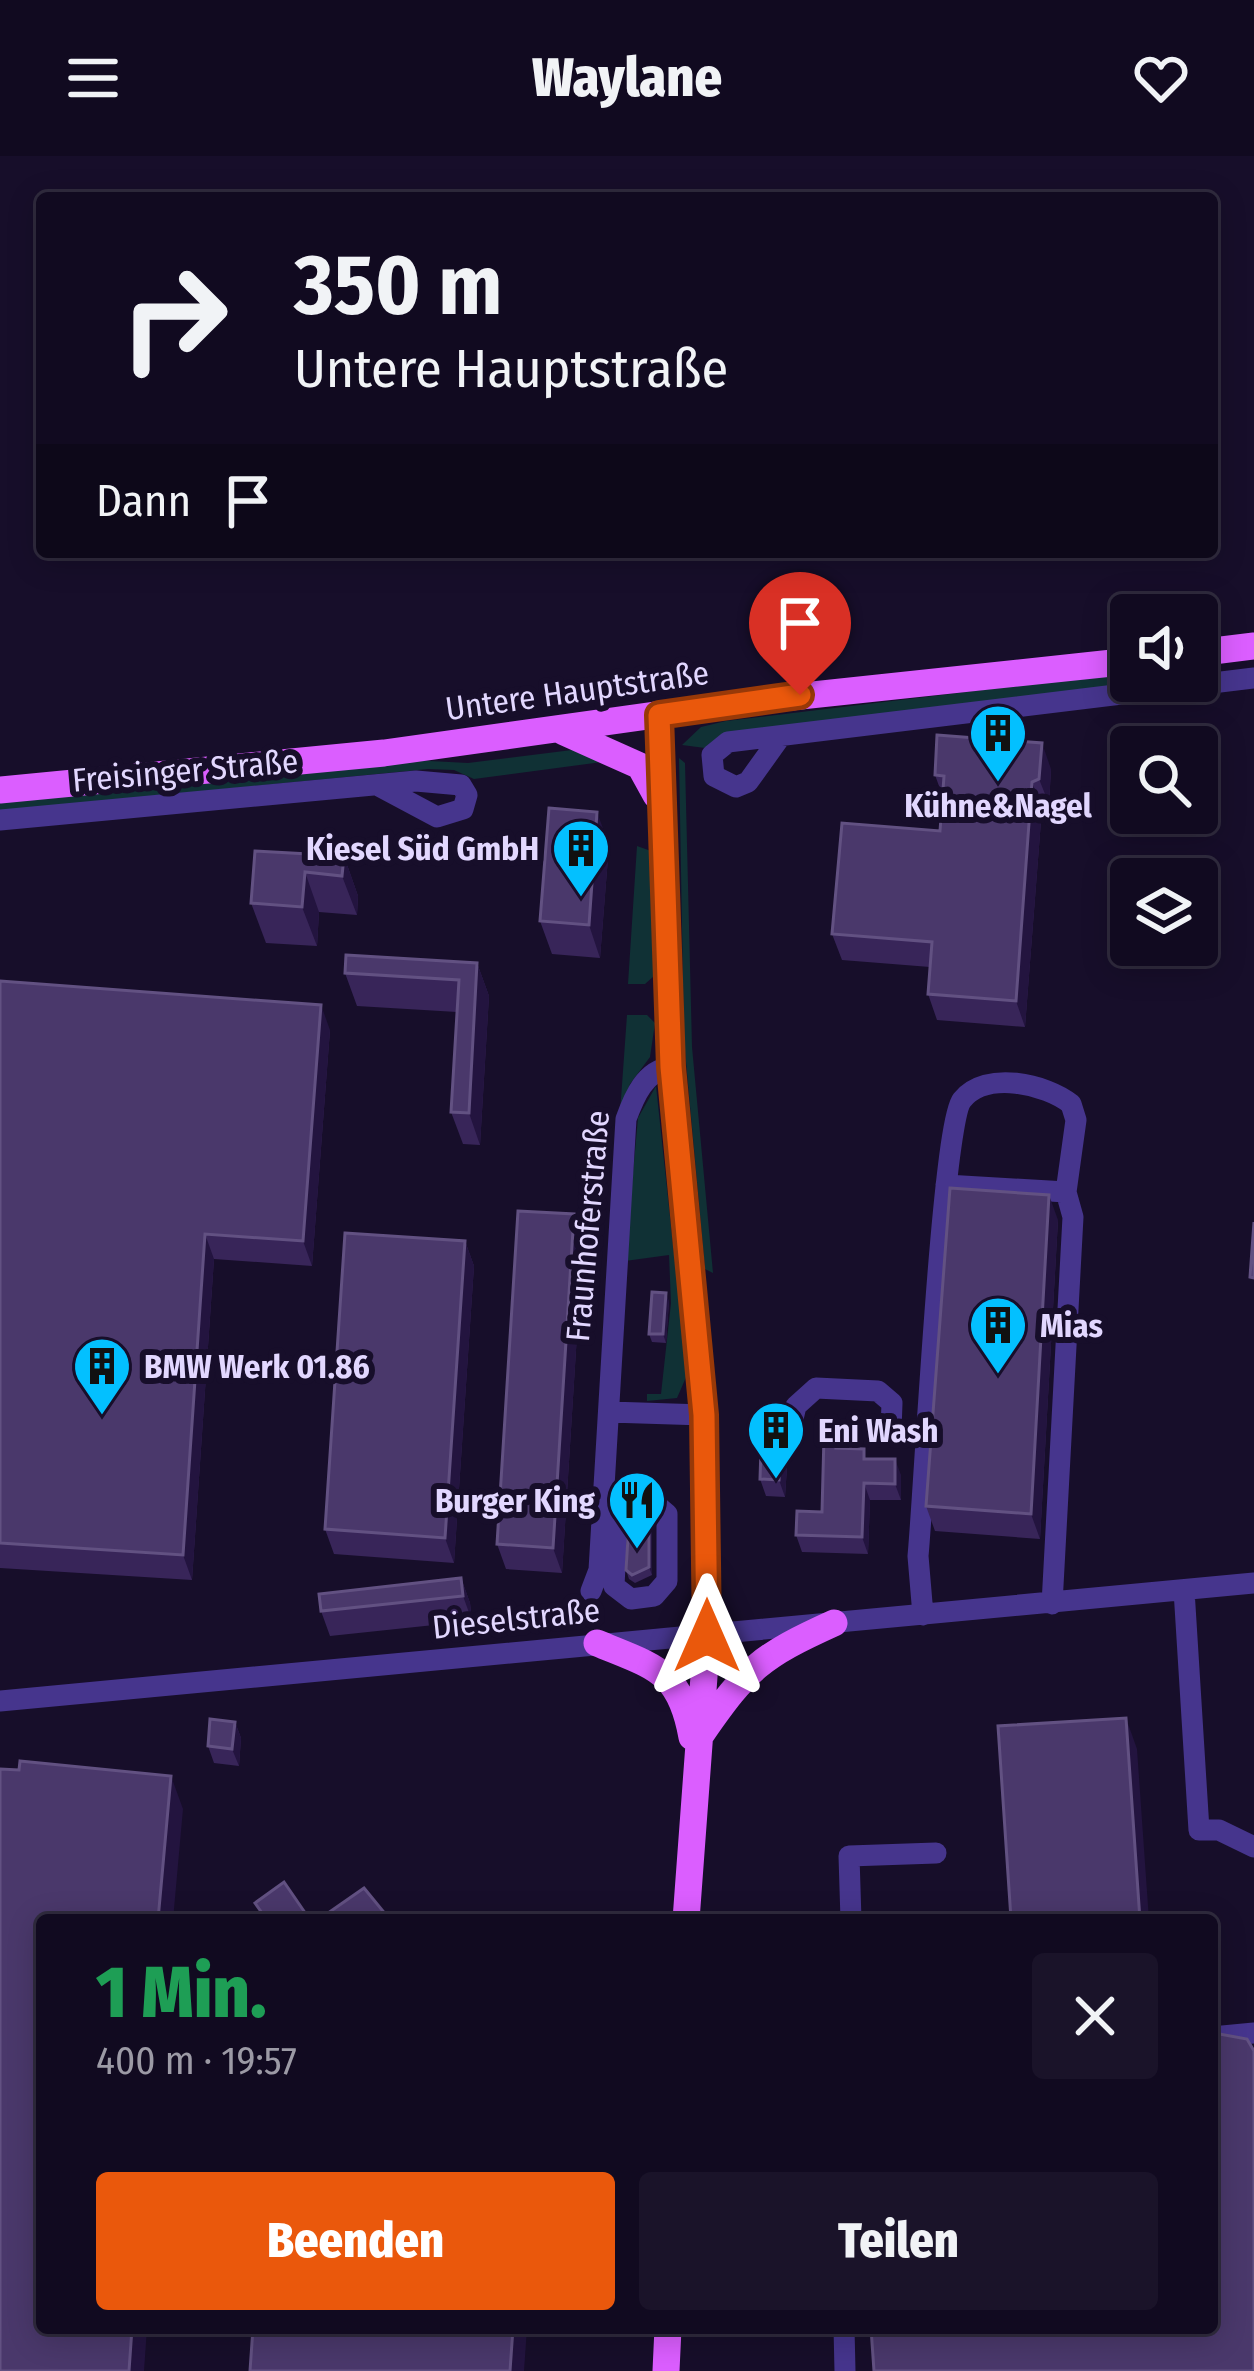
<!DOCTYPE html>
<html lang="de">
<head>
<meta charset="utf-8">
<style>
	body { margin:0; font-family:"Fira Sans Condensed",sans-serif; background:#1a1329; color:#f1f3f6; height:100vh; display:flex; flex-direction:column; font-size:45px; white-space:nowrap }
	* { box-sizing:border-box; margin:0 }
	p { font-size:39px; color:#9c9aa5 }
	.icon { flex:none; width:66px; height:66px; fill:none; stroke:currentColor; stroke-width:2; stroke-linecap:round; stroke-linejoin:round }
	.map { position:relative; flex:1; overflow:hidden }
	.panel { position:absolute; left:36px; top:1758px; width:1182px; height:420px; display:flex; flex-direction:column; background:#110a20; border-radius:12px; box-shadow:0 6px 30px #0003,0 0 0 3px #302b3e }
	.panel>* { flex:none }
	.guide { position:absolute; left:36px; top:36px; width:1182px; height:366px; border-radius:12px; box-shadow:0 6px 30px #0003,0 0 0 3px #302b3e; background:#110a20; color:#f1f3f6; overflow:hidden }
	.buttons { position:absolute; left:1110px; top:438px; display:grid; gap:24px }
	.buttons a { display:grid; place-items:center; width:108px; height:108px; border-radius:12px; background:#110a20; box-shadow:0 6px 30px #0003,0 0 0 3px #302b3e; font-size:60px }
	.pin { position:absolute; display:grid; place-items:center; width:102px; height:102px; color:#fff; margin:-123px -51px; border-radius:50% 50% 50% 0; rotate:-45deg; box-shadow:0 0 12px #0007 }
	.pin .icon { rotate:45deg }
	.me { position:absolute; width:132px; margin:-66px; rotate:0deg; stroke-linejoin:round; filter:drop-shadow(0 0 9px #0008) }
	.turn { display:flex; align-items:center; gap:42px; height:252px; padding:0 60px; font-size:54px }
	.turn .icon { width:156px; height:156px; stroke-width:2.5 }
	.turn b { display:block; font-size:84px; line-height:102px }
	.then { display:flex; align-items:center; height:114px; padding:0 60px; background:#0003; gap:24px; font-size:45px }
	.round { display:grid; place-items:center; flex:none; width:126px; height:126px; border-radius:12px; background:#1a1329 }
	.head { display:flex; align-items:center; justify-content:space-between; height:204px; padding:0 60px }
	h1 { font-size:72px; font-weight:800; line-height:90px; color:#1e9e55 }
	.primary-button { display:flex; gap:24px; margin-top:auto; padding:24px 60px }
	.primary-button a { flex:1; height:138px; border-radius:12px; background:#ea580c; color:#fff; font-size:48px; font-weight:800; line-height:138px; text-align:center }
	.primary-button a+a { background:#1a1329; color:#f1f3f6 }
	header { display:flex; justify-content:space-between; align-items:center; height:156px; padding:0 60px; background:#110a20; font-size:54px; font-weight:800 }
	.map>svg:first-child { display:block }
</style>
</head>
<body>
<header><svg class="icon" aria-label="menu" viewBox="0 0 24 24"><path d="M4 6h16M4 12h16M4 18h16"/></svg>Waylane<svg class="icon" aria-label="heart" viewBox="0 0 24 24"><path d="M12 20l-8-8c-3-5 5-10 8-4 3-6 11-1 8 4z"/></svg></header>
<div class="map">
<svg width="1254" height="2215" viewBox="0 0 1254 2215">
	<rect width="100%" height="100%" fill="#170e2a"/>
	<path fill="#103135" d="M1131,516V525H1158L725,578L705,592L682,589L701,571L726,565Z
		M588,592L602,606L474,623L454,614L428,613L0,655V644L392,603L468,607Z
		M679,602L685,607L692,891L713,1117L705,1113L684,884Z
		M637,690L651,695L654,820L645,828H628Z
		M627,859H647L655,867L650,901L630,928L620,957Z
		M656,930L687,1219L677,1242L647,1245V1238H661L671,1147L669,1099L625,1105L638,962Z"/>
	<g fill="none" stroke-linecap="round" stroke-linejoin="round">
		<path stroke="#46358d" stroke-width="21" d="M781,580L748,626L736,631L714,620L712,599L728,586L1254,522
			M0,664L416,625L461,629L467,639L463,653L437,661L377,629
			M609,1256L704,1259
			M790,1276L796,1250L816,1232L878,1235L892,1247L891,1274
			M640,1335L667,1358V1425L654,1440L631,1443L614,1430L618,1350L623,1341Z
			M1184,1434L1199,1674H1219L1254,1691
			M591,1435L599,1414L626,963C634,941 645,914 671,911
			M1052,1448L1073,1061L1066,1036
			M923,1459L918,1400C924,1339 942,969 962,944C986,914 1046,928 1071,948L1076,964L1066,1036L946,1029
			M0,1545L1254,1427
			M851,1764L849,1700L936,1697
			M1212,1881L1254,1877
			M844,2172L845,2215"/>
		<path stroke="#db5eff" stroke-width="27" d="M1197,497L1254,490
			M659,559L671,911L704,1259L707,1480L686,1764
			M564,576L640,610L656,639
			M0,634L384,597L755,545L1131,505
			M597,1487C655,1511 680,1514 692,1581
			M702,1577C747,1512 761,1500 834,1467
			M666,2215L668,2172"/>
	</g>
	<path fill="#382559" d="M1051,613L1049,648L1042,652L1025,871L937,864L928,838L930,811L842,804L832,778L940,675L943,641L935,619Z
		M609,689L600,802L552,798L540,765Z
		M255,695L344,700L358,740L357,759L319,756L317,790L266,787L251,747Z
		M477,807L489,840L480,989L463,988L451,956L457,856L357,850L345,817Z
		M0,825L330,874L312,1110L214,1103L192,1424L0,1412Z
		M574,1058L583,1083L562,1417L506,1413L497,1388Z
		M1058,1064L1040,1383L935,1375L926,1350Z
		M465,1085L474,1110L454,1407L334,1398L325,1373Z
		M669,1145L666,1187L652,1186L649,1178Z
		M841,1292L868,1303L901,1319V1344H870L868,1398L802,1396L796,1379L822,1356Z
		M781,1294L787,1311L785,1341L766,1340L760,1323Z
		M649,1357L652,1365V1419L635,1427L629,1423L626,1414Z
		M461,1422L470,1447L472,1465L330,1480L321,1455Z
		M235,1566L241,1582L239,1610L214,1607L208,1590Z"/>
	<path fill="#23143f" d="M1042,587L1051,613L1049,648L1039,623Z
		M1032,626L1042,652L1025,871L1016,845Z
		M597,656L609,689L600,802L589,769Z
		M344,700L358,740L357,759L342,720Z
		M305,716L319,756L317,790L302,751Z
		M477,807L489,840L480,989L469,957Z
		M321,849L330,874L312,1110L303,1085Z
		M1049,1039L1058,1064L1040,1383L1031,1358Z
		M574,1058L583,1083L562,1417L553,1392Z
		M205,1078L214,1103L192,1424L183,1399Z
		M465,1085L474,1110L454,1407L445,1382Z
		M666,1137L669,1145L666,1187L663,1178Z
		M781,1294L787,1311L785,1341L779,1324Z
		M895,1303L901,1319V1344L895,1328Z
		M864,1327L870,1344L868,1398L862,1381Z
		M649,1357L652,1365V1419L649,1411Z
		M461,1422L470,1447L472,1465L463,1440Z
		M1126,1562L1137,1593L1149,1764H1140Z
		M235,1566L241,1582L239,1610L232,1593Z
		M171,1620L183,1653L173,1764H158Z
		M132,2172H147L144,2215H129Z
		M513,2172H527L524,2215H510Z"/>
	<path fill="#4a386b" stroke="#625182" stroke-width="3" d="M937,579L1042,587L1039,623L1032,626L1016,845L928,838L932,786L832,778L842,667L940,675L944,620L935,619Z
		M549,652L597,656L589,769L540,765Z
		M255,695L344,700L342,720L305,716L302,751L251,747Z
		M346,799L477,807L469,957L451,956L459,824L345,817Z
		M0,825L321,849L303,1085L205,1078L183,1399L0,1387Z
		M950,1032L1049,1039L1031,1358L926,1350Z
		M518,1055L574,1058L553,1392L497,1388Z
		M1254,1066V1122L1250,1121Z
		M345,1077L465,1085L445,1382L325,1373Z
		M652,1136L666,1137L663,1178H649Z
		M824,1280L837,1281L836,1292L864,1293V1303H895V1328L864,1327L862,1381L796,1379L797,1355L822,1356Z
		M761,1293L781,1294L779,1324L760,1323Z
		M630,1350L649,1357V1411L632,1419L626,1414Z
		M461,1422L463,1440L321,1455L319,1438Z
		M1126,1562L1140,1764H1004L1011,1763L998,1570Z
		M210,1563L235,1566L232,1593L208,1590Z
		M20,1605L171,1620L158,1764H42V2172H132L129,2215H0V1613L19,1614Z
		M284,1726L310,1764H267L255,1747Z
		M364,1732L387,1760L380,1764H318Z
		M1214,1877L1247,1883L1254,1895V2215H874L871,2172H1212V1878Z
		M253,2172H513L510,2215H250Z"/>
	<g fill="none" stroke-linecap="round" stroke-linejoin="round">
		<defs>
			<path id="route" d="M707,1480L704,1259L671,911L659,559L800,539"/>
		</defs>
		<use href="#route" stroke="#983908" stroke-width="30"/>
		<use href="#route" stroke="#ea580c" stroke-width="21"/>
	</g>
	<defs>
		<symbol id="building-pin" viewBox="-11 -11 22 30"><path d="M0 17L-7.5 6A9.5 9.5 0 1 1 7.5 6Z" fill="#03c0ff" stroke="#170e2a"/><path d="M-4-6H4V6H1V3H-1V6H-4ZM-2.5-4.3h1.7v1.8h-1.7ZM.8-4.3h1.7v1.8H.8ZM-2.5-1h1.7V.8h-1.7ZM.8-1h1.7V.8H.8Z" fill="#111"/></symbol>
		<symbol id="restaurant-pin" viewBox="-11 -11 22 30"><path d="M0 17L-7.5 6A9.5 9.5 0 1 1 7.5 6Z" fill="#03c0ff" stroke="#170e2a"/><path d="M-5-6h1v4h1v-4h1v4h1v-4h1v5L-1.5 .5V6h-2V.5L-5-1ZM5-6V6H3V1.5H1.5Q1.5-4 5-6Z" fill="#111"/></symbol>
	</defs>
	<g fill-rule="evenodd">
		<use href="#building-pin" x="965" y="544" width="66" height="90"/>
		<use href="#building-pin" x="548" y="659" width="66" height="90"/>
		<use href="#building-pin" x="965" y="1136" width="66" height="90"/>
		<use href="#building-pin" x="69" y="1177" width="66" height="90"/>
		<use href="#building-pin" x="743" y="1241" width="66" height="90"/>
		<use href="#restaurant-pin" x="604" y="1311" width="66" height="90"/>
	</g>
	<g text-anchor="middle" stroke-width="12" stroke-linejoin="round" paint-order="stroke">
		<g font-size="33" fill="#e2d7ff" stroke="#170e2a">
			<text transform="translate(577 534) rotate(-8)" y="12">Untere Hauptstraße</text>
			<text transform="translate(185 614) rotate(-5)" y="12">Freisinger Straße</text>
			<text transform="translate(587 1070) rotate(-85)" y="12">Fraunhoferstraße</text>
			<text transform="translate(516 1462) rotate(-6)" y="12">Dieselstraße</text>
		</g>
		<g font-size="33" font-weight="bold" fill="#e2d7ff" stroke="#170e2a" text-anchor="start">
			<text x="998" y="661" text-anchor="middle">Kühne&amp;Nagel</text>
			<text x="539" y="704" text-anchor="end">Kiesel Süd GmbH</text>
			<text x="1040" y="1181">Mias</text>
			<text x="144" y="1222">BMW Werk 01.86</text>
			<text x="818" y="1286">Eni Wash</text>
			<text x="595" y="1356" text-anchor="end">Burger King</text>
		</g>
	</g>
</svg>
<div class="buttons">
<a><svg class="icon" aria-label="sound" viewBox="0 0 24 24"><path d="M4 9h4l5-4v14l-5-4H4zM17 9q2 3 0 6"/></svg></a>
<a><svg class="icon" aria-label="search" viewBox="0 0 24 24"><circle cx="10" cy="10" r="6"/><path d="M15 15l6 6"/></svg></a>
<a><svg class="icon" aria-label="layers" viewBox="0 0 24 24"><path d="M12 4l9 5-9 5-9-5zM3 14l9 5 9-5"/></svg></a>
</div>
<div class="pin" style="left:800px;top:539px;background:#d93025"><svg class="icon" aria-label="arrive" viewBox="0 0 24 24"><path d="M6 21V4h12l-3 4 3 4H6"/></svg></div>
<svg class="me" style="left:707px;top:1480px" viewBox="-20 -20 40 40"><path d="M0-17L14 15 0 8-14 15z" fill="#ea580c" stroke="#fff" stroke-width="4"/></svg>
<div class="guide">
<div class="turn"><svg class="icon" aria-label="right" viewBox="0 0 24 24"><path d="M7 20v-9h11M14 6l5 5-5 5"/></svg><div><b>350 m</b>Untere Hauptstraße</div></div>
<div class="then">Dann<svg class="icon" aria-label="arrive" viewBox="0 0 24 24"><path d="M6 21V4h12l-3 4 3 4H6"/></svg></div>
</div>
<section class="panel">
<div class="head"><div><h1>1 Min.</h1><p>400 m · 19:57</p></div><a class="round"><svg class="icon" aria-label="close" viewBox="0 0 24 24"><path d="M6 6l12 12M18 6L6 18"/></svg></a></div>
<div class="primary-button"><a>Beenden</a><a>Teilen</a></div>
</section>
</div>
</body>
</html>
